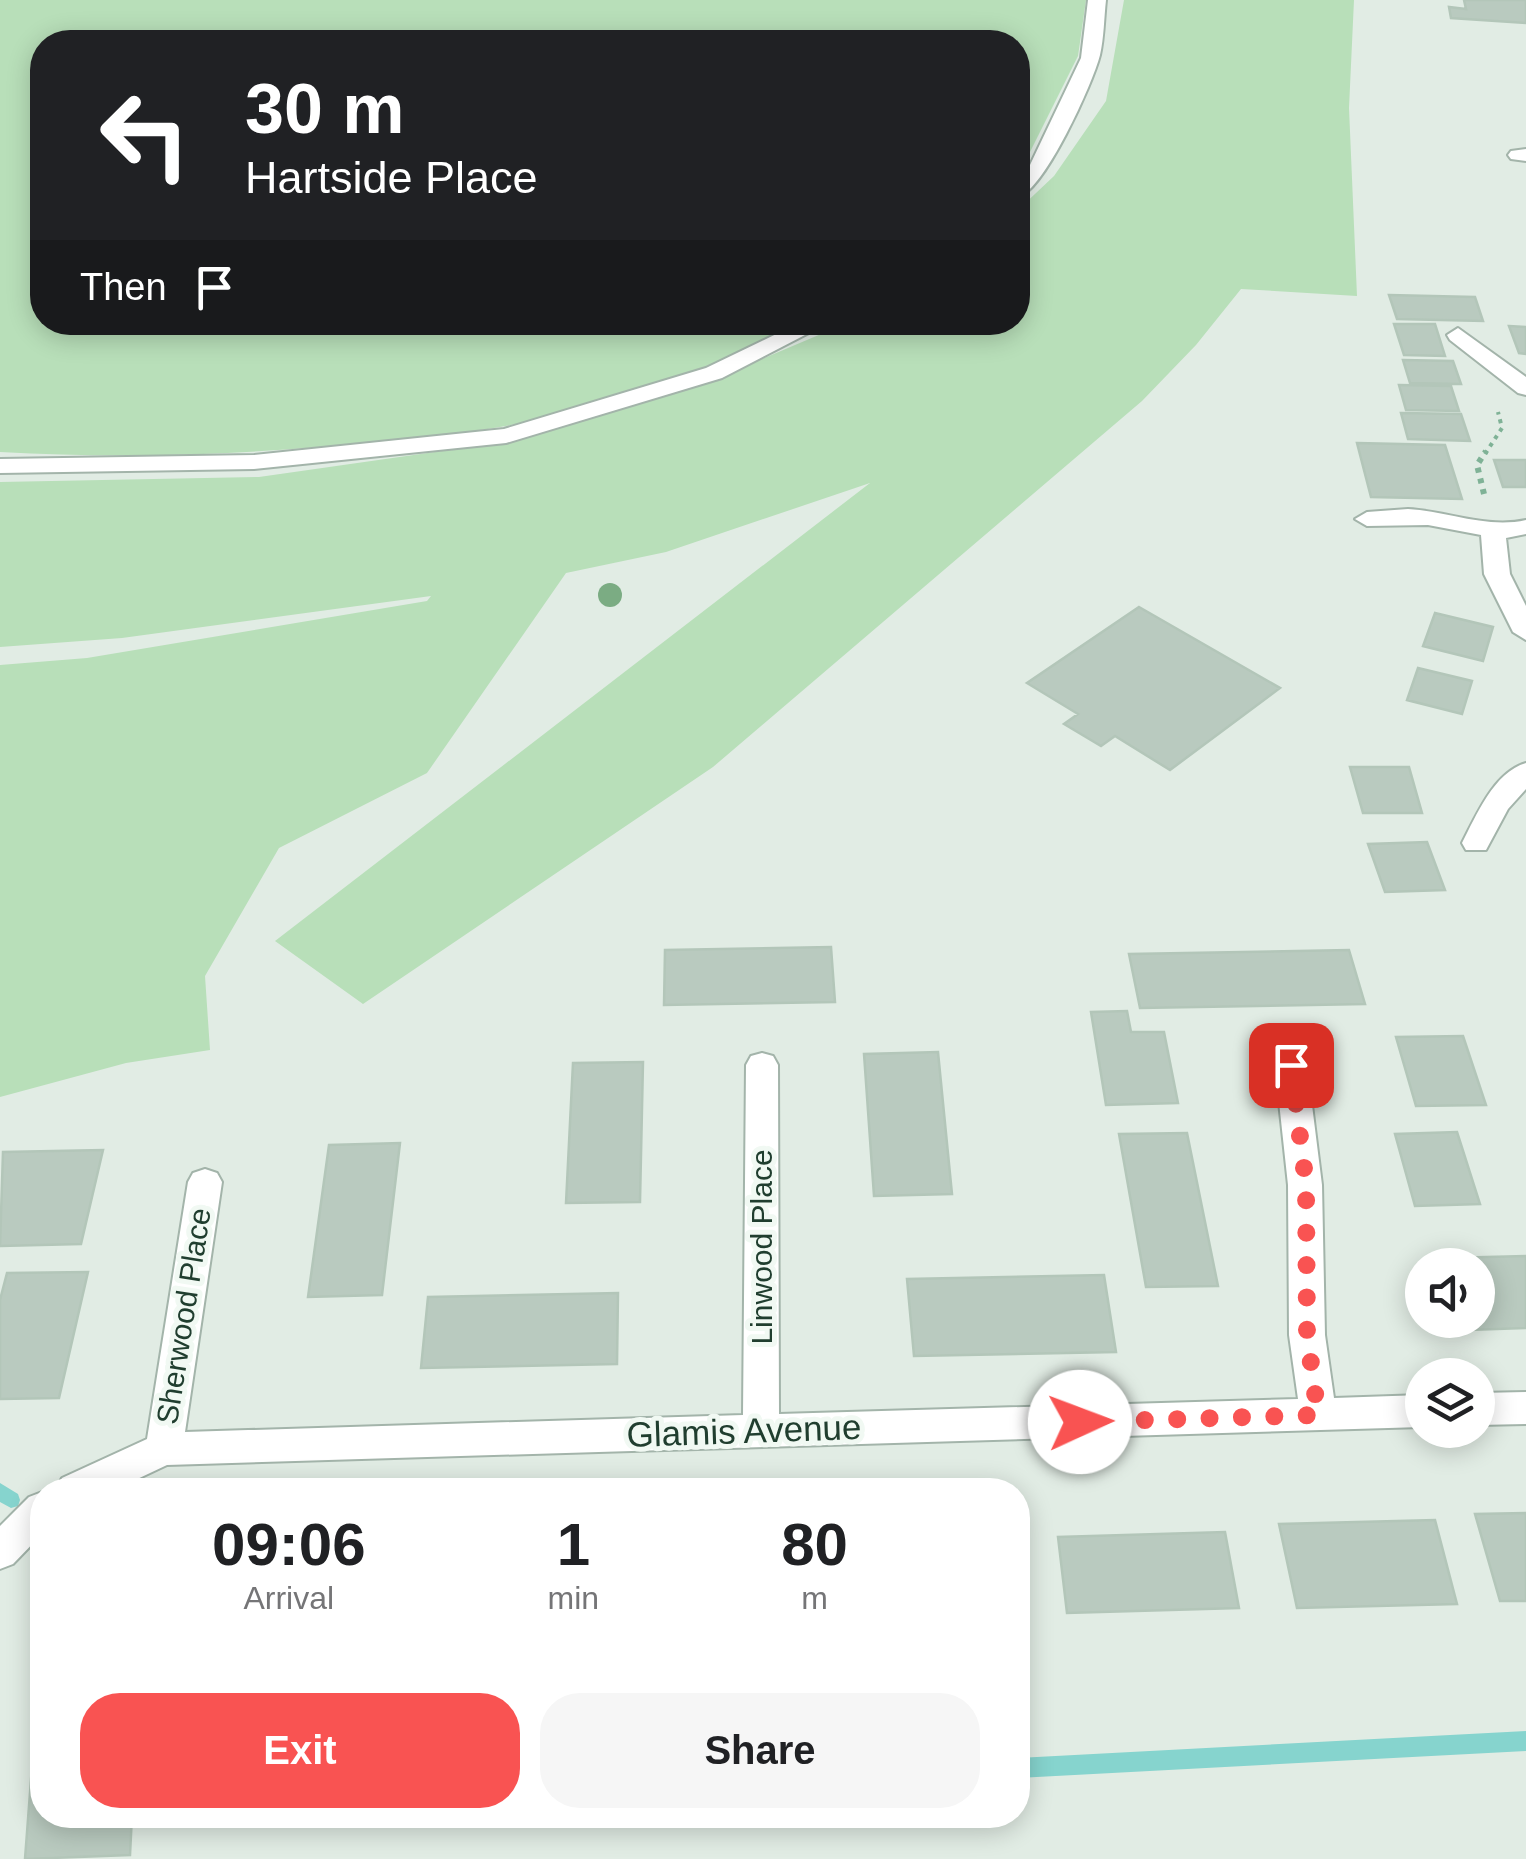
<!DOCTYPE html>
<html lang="en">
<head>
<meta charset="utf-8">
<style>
	body { margin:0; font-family:Helvetica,sans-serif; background:#f6f6f6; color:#202124; height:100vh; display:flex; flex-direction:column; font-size:38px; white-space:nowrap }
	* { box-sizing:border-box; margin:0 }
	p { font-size:32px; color:#757577 }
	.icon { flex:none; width:55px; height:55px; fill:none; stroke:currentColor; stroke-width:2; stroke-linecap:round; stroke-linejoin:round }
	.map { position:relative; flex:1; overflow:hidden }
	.drawer { position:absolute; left:30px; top:1478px; width:1000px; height:350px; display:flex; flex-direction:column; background:#fff; border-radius:40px; box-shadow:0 5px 25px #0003 }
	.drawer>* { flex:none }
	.banner { position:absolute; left:30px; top:30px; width:1000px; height:305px; border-radius:40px; box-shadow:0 5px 25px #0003; background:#202124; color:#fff; overflow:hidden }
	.buttons { position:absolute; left:1405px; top:1248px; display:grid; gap:20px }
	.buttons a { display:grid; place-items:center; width:90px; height:90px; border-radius:50%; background:#fff; box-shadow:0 5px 25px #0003; font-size:50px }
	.pin { position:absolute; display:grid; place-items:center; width:85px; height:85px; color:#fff; margin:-42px; border-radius:20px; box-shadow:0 5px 15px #0006 }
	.me { position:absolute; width:110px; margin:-55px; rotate:88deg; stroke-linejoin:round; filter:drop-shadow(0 0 8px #0008) }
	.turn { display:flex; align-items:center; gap:35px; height:210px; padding:0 50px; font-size:45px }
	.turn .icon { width:130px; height:130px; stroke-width:2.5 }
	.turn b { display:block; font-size:70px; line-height:85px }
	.then { display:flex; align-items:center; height:95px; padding:0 50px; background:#0003; gap:20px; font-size:38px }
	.eta { display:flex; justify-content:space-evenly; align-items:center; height:170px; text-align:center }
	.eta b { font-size:60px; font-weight:700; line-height:70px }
	.primary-button { display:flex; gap:20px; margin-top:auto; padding:20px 50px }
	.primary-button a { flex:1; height:115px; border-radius:40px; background:#f95352; color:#fff; font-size:40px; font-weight:700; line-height:115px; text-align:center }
	.primary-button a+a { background:#f6f6f6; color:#202124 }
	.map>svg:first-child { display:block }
</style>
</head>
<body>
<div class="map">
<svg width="1526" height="1859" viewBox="0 0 1526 1859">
	<rect width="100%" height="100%" fill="#e1ece4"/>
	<path fill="#b8dfb9" d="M0,0H1086L1078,56L1018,176V42H42V322L806,323L698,386L847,323L1018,322V210L1054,176L1106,101L1124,0H1354L1349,108L1357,296L1241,289L1196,345L1142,401L713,767L363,1004L275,941L870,483L666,552L566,573L427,773L279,848L205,976L210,1050L126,1063L0,1097V665L87,658L427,601L431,596L122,638L0,647V482L259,477L512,441L547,432L560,414C501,430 441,435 380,441C253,455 127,459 0,452Z"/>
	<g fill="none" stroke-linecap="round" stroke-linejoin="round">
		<path fill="#86d4ce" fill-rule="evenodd" d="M0,1483L18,1494L20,1500L18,1506L11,1508L0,1502Z
			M1526,1731V1751L1018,1778V1758Z"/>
	</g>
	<path fill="#b9cabf" stroke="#b3c6b9" stroke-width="2.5" d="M1464,0H1526V23L1451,18L1449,7L1466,9Z
		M1389,295L1475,297L1483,321L1397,319Z
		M1394,324H1435L1445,356L1404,355Z
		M1509,326L1526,327V354L1519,353Z
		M1403,360L1453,361L1461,384L1410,383Z
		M1399,385L1451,386L1459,411L1406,410Z
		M1401,413L1461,414L1470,441L1408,439Z
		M1357,443L1445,445L1462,499L1371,497Z
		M1494,460H1526V487H1503Z
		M1139,607L1280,688L1170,770L1115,736L1101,746L1064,724L1078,714L1027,683Z
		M1435,613L1493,627L1483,661L1423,646Z
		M1418,668L1472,681L1462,714L1407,700Z
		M1350,767H1409L1422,813H1363Z
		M1427,842L1445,890L1385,892L1368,844Z
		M831,947L835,1002L664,1005L665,950Z
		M1349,950L1365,1004L1140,1008L1129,954Z
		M1127,1011L1131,1032H1164L1178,1103L1106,1105L1091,1012Z
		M1463,1036L1486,1105L1416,1106L1396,1037Z
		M938,1052L952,1194L874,1196L864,1054Z
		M643,1062L640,1202L566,1203L573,1063Z
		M1457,1132L1480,1204L1415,1206L1395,1134Z
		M1187,1133L1218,1286L1146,1287L1119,1134Z
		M400,1143L382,1295L308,1297L329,1145Z
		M103,1150L81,1244L0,1246L3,1152Z
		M1526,1256V1328L1469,1330L1466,1320H1478V1265H1450L1448,1258Z
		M88,1272L59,1398L0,1399V1300L7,1273Z
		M1104,1275L1116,1352L914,1356L907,1279Z
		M618,1293L617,1364L421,1368L428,1297Z
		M1526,1513V1601H1500L1475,1514Z
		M1435,1520L1457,1604L1297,1608L1279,1524Z
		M1225,1532L1239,1608L1067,1613L1058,1537Z
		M42,1699V1815H132L130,1855L25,1859L37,1700Z"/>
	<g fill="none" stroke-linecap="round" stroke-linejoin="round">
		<defs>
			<path id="minor" d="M1088,0H1106C1104,18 1104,38 1100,55C1093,83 1044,191 1018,197V179L1030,165L1081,58Z
				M1526,149V161L1511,159L1508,155L1511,151Z
				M801,322H830L722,378L506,443L254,469L0,473V459L254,455L504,429L706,368Z
				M1458,328L1526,377V395L1518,393L1450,340L1447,335Z
				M1408,509C1447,511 1487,529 1526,520V534L1506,538L1510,574L1526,606V640L1513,632L1484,574L1481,535L1428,525L1367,526L1355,519L1367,512Z
				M1526,763V789L1508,809L1486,850H1466L1462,843C1476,816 1494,772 1526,763Z
				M762,1053L773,1056L778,1065L779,1414L1298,1399L1289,1335L1288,1185L1275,1065L1280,1056L1291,1053L1302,1056L1307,1065L1322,1185L1325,1335L1334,1398L1422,1395V1427L167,1465L114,1490H56L62,1478L147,1439L188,1182L193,1173L205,1169L217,1173L222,1182L185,1432L743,1415L746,1065L751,1056Z
				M1526,1392V1424L1478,1425V1393Z
				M42,1492V1534L13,1564L0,1569V1526L29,1497Z"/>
		</defs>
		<use href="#minor" stroke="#a3b4aa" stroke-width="4"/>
		<path stroke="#7fb296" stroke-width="4" stroke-dasharray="4 5" stroke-linecap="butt" d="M1485,454L1502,428L1498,412"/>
		<path stroke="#7fb296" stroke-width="6" stroke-dasharray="5 6" stroke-linecap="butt" d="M1484,494L1477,465L1486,451"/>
		<use href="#minor" fill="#fff" fill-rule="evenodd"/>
	</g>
	<circle fill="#7bac83" cx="610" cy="595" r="12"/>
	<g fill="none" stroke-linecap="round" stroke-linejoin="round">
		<path stroke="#f95352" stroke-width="18" stroke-dasharray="0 32.4" d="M1080,1422L1318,1415L1307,1334L1306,1184L1291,1065"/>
	</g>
	<g text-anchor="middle" stroke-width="10" stroke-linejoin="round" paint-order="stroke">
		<g font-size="30" fill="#203e2f" stroke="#f1f9f3">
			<text transform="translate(762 1247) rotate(-90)" y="10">Linwood Place</text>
			<text transform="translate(184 1316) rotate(-81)" y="10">Sherwood Place</text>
		</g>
		<g font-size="35" fill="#203e2f" stroke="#f1f9f3">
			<text transform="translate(744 1431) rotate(-2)" y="12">Glamis Avenue</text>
		</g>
	</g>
</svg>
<div class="buttons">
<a><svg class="icon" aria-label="sound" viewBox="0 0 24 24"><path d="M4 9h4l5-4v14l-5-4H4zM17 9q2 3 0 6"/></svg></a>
<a><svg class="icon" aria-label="layers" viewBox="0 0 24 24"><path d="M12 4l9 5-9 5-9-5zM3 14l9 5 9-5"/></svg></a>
</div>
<div class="pin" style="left:1291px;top:1065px;background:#d93025"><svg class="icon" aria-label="arrive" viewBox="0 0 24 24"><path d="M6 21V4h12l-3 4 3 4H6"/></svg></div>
<svg class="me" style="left:1080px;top:1422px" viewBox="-20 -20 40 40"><circle r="19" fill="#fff"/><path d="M0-13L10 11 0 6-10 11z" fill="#f95352"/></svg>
<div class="banner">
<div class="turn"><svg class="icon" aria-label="left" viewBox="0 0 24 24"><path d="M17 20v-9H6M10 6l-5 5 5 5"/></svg><div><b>30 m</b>Hartside Place</div></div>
<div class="then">Then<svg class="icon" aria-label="arrive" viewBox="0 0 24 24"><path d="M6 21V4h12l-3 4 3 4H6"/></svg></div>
</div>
<section class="drawer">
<div class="eta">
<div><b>09:06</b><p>Arrival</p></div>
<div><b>1</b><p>min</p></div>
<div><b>80</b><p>m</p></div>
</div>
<div class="primary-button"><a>Exit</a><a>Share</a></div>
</section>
</div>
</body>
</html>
